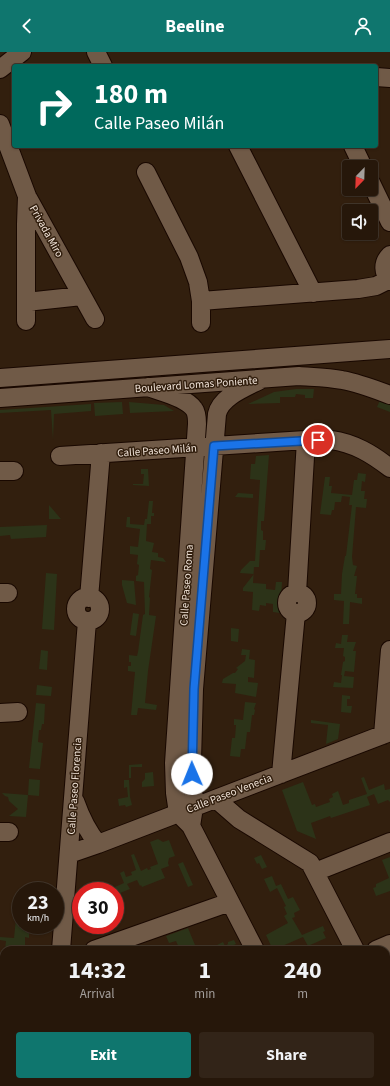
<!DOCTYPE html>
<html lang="en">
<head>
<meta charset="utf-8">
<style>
	body { margin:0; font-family:"Source Sans 3",sans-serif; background:#322418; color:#f1f3f6; height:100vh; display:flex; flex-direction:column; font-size:15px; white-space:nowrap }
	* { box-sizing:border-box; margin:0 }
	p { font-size:13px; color:#a49f9c }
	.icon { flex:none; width:22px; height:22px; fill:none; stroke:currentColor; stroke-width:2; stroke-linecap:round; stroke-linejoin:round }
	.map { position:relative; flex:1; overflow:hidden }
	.details { position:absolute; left:0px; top:894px; width:390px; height:140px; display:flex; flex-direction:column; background:#26170a; border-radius:12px 12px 0 0; box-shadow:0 1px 3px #0004,0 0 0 1px #42362b }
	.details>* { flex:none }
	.guide { position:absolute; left:12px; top:12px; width:366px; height:84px; border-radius:4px; box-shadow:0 1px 3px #0004,0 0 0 1px #42362b; background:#00695c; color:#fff; overflow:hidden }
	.needle { width:26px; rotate:203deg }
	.tools { position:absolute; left:342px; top:108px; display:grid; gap:8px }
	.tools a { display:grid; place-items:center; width:36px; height:36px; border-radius:4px; background:#26170a; box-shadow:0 1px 3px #0004,0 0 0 1px #42362b; font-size:20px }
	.speed { position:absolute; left:12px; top:830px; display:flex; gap:8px; font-size:20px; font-weight:700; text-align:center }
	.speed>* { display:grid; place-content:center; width:52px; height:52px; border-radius:50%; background:#26170a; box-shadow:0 1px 3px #0004,0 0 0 1px #42362b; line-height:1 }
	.speed small { font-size:10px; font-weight:400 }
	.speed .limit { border:6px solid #d22; background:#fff; color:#111 }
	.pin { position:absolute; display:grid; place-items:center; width:34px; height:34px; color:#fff; margin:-17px; border:2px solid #fff; border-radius:50%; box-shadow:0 1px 4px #0007 }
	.me { position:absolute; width:44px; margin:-22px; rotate:359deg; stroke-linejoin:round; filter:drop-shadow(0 0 3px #0008) }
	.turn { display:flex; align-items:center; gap:14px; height:84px; padding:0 16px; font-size:18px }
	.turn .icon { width:52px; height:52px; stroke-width:2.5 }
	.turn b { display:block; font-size:28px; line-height:34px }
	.eta { display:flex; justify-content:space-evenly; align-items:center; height:68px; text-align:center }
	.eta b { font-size:24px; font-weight:700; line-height:28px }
	.button { display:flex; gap:8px; margin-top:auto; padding:8px 16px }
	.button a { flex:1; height:46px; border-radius:4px; background:#0f766e; color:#fff; font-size:16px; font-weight:700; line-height:46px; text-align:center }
	.button a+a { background:#322418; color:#f1f3f6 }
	header { display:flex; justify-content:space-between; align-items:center; height:52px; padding:0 16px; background:#0f766e; color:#fff; font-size:18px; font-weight:700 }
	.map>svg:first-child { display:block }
</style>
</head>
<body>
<header><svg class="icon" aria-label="back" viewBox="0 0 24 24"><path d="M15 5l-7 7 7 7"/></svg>Beeline<svg class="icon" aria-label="person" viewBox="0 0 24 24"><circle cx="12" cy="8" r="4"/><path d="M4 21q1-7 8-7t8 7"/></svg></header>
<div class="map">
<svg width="390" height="1034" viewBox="0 0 390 1034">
	<rect width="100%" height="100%" fill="#321f0e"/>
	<path fill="#2c3318" d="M296,337H314L313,346H305V343L296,342L295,345H280V351L248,352L274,340Z
		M380,348L390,353V360L377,355Z
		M122,350L123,362L95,364L94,351Z
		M129,350L164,353L174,359L130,361Z
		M91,352V359L54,362L53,388L51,358L0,361V358Z
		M269,403L264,469H261V478L263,479V488H266L265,498H260L259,515H254L253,531L266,532V537L275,538L276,530H282L280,561L273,560V552L266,551V554L260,553L259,559L252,558L253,540L243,539V536L254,522L240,521L241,518L250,509H255L260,428L250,427L251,412H255L256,404Z
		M141,417H148L149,434L133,433V432H143L144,422H141Z
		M358,421L366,422L365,430L362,429L361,439H365L364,447H367L366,456L356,455L352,505L353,513L357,514L354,524H357L355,542H357V546H362V552L350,550L349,572H343L344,549L334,548V542H341L342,522L345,504H346L352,453H349L350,445L342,444L341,450H335L334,458H332L331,463L320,462L325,425H330L329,434H332L331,441L352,443L354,428H357Z
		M238,441L253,442V446L235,445Z
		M149,449H153L152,461H154V464H151V472H147L146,489L154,491L152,500L158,501V505L163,506L166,510L151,508L150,517L152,518L149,545L150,546L149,563L156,564L148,619L145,651L157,653L156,658L138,656L137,663H131L135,620L128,619V614H131V610H129V603L137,604L138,600L143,563L145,562L144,530L136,529V524L138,523L139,513L137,512L138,503L130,502V494L138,495L140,477L126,475L127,465H130V472L144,473L145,467H147Z
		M49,453L61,467H49Z
		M47,473L46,485L11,487L10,483L0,484V475Z
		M46,521L57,522L54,578L42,577Z
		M122,528L134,529L136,553L127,551L122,533Z
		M133,561L139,562L136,584L130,583Z
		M231,576L239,577L238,590L231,589Z
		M342,583H348L347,590H356L353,599H356L354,620L345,619L344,624L354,625L353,636L333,635L334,630L341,631L342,623H341L343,610L345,609V605L343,604L344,596H335L336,591L341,592Z
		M242,597L250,598L249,607L255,608L254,626L248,625V630L258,631L256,645L235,641L236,632L222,631L223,627L233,621H235L238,617L236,616L245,609L246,603H241Z
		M41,598L48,599L47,618L39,617Z
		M37,633L52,635L51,644L36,643Z
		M342,643L350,644V647H347V654H352L351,661L341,660Z
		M245,650L256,651L254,657L255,658L254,663H252L250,680H247L245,697H241L240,705L230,704L232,686H235L236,673H234V667L243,668Z
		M36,651L45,652L44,672H42L41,678H39L38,690L43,691L40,717L29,716Z
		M311,668L340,672L338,687L326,692L328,673L311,671Z
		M142,712V715H131V726H129V713Z
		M153,720L154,734L142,735V730L145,727V721Z
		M364,725L369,738L384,732L385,738L390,737V750L388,748L378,752L374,742L367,745L370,753L331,766L330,764L311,771L316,787L297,779L282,738L303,730L312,753L315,752L316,755L330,750L329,747L333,745L332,742L338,739L343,753L349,751V748L367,742L361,726Z
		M29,727L40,728L39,744L28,743L26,765L9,764L18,757L9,749L8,745L5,744L2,741L28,743Z
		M124,728H129L130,745L132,753L126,755L125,753L119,754L118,747L128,745L127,735L124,736Z
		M158,787L163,790L169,788L175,804L169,806L168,811L169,814L161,817L165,826L142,835L141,833L140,834L137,828L127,832L130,837L115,843V839H106L124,831L120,821L124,819L126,825L132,823L131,820L136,818L131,803L134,802L141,819L147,816L148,818L151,817L150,815L158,812L150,790Z
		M261,803L267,815L262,817L259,811L257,812L254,806Z
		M390,805V839L376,844L373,836L376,835V832L389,826L382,808Z
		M183,810L193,833L188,835L178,812Z
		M272,824L276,834L281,832L288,847L293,845L300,858L294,861L295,865L292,866L302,883L323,874L325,879L323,880L326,886L308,894L303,885L273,898L266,883L288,871L284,864L287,862L284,855L286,854L277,836L270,840L264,827Z
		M19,838L30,839H21V873H25V878H29V886L25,885V897L28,898H5L6,889L0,888V885L14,886Z
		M188,876L197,898H180L176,889L169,891L166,884Z
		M234,888L236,892L223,898H219L217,893L223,890L225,894L228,892V890Z
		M0,908L4,909V961L0,960V934H2L3,917H0Z
		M0,985L4,986L2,1022L0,1021L1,992H0Z
		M10,1030H34L24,1034H15L13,1031H10Z
		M153,1030H195L197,1033L136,1034L144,1031L145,1033Z"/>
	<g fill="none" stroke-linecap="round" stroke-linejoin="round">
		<defs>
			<path id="minor" d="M96,0L103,14
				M0,17L22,0
				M376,25L390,26
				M0,72L27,144L95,267
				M238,94L313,241
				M353,94L363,115
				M146,120L189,205L198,230L201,249V271
				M371,131L390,170
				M390,203C382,211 383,221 390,229
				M201,249L358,237L376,234L388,228
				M26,250L82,244
				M26,269V172L27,144
				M0,326L390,297
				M148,335C161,340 186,345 194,357C197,361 197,367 197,372L174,711L175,741L178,761L191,774L255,898
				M0,346L299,324C313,325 328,325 342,328C359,331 374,337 390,343
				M60,404L306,388C314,388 323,387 331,388C354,391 372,402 390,416
				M0,419H14
				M0,541H8
				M297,541L306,388
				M287 551a10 10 0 1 1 20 0a10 10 0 1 1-20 0Z
				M76 557a12 12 0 1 1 24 0a12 12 0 1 1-24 0Z
				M89,546L101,401
				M0,661L18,660
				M383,683L390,598
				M281,722L296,561
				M216,747L239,767L310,811L355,898
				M75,749C81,766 87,779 98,792
				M191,774L194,755L192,708L194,637L217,362C221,344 247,335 262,327
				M0,780H9
				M69,802L98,792L390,680
				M315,820L390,790
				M61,898L87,569
				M94,898L230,850
				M376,898L390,892
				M386,957L390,965
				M386,1020L390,1016
				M61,1030L62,1034
				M323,1030L325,1034
				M296,1034L307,1030
				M363,1034L370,1030"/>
		</defs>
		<use href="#minor" stroke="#190800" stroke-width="20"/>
		<use href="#minor" stroke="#705a47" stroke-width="18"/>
	</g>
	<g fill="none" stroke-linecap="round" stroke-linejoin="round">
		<defs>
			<path id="route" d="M192,722L194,637L214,394L318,388"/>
		</defs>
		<use href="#route" stroke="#114b97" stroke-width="10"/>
		<use href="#route" stroke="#1a73e8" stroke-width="7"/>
	</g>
	<g text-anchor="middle" stroke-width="3" stroke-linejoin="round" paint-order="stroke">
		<g font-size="11" fill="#f0e3d8" stroke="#321f0e">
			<text transform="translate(47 179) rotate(61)" y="4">Privada Miro</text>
			<text transform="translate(196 332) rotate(-4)" y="4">Boulevard Lomas Poniente</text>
			<text transform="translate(157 398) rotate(-4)" y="4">Calle Paseo Milán</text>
			<text transform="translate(186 533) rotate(-86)" y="4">Calle Paseo Roma</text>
			<text transform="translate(74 734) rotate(-86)" y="4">Calle Paseo Florencia</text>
			<text transform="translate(229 741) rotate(-21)" y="4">Calle Paseo Venecia</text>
		</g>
	</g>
</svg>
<div class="tools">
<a><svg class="needle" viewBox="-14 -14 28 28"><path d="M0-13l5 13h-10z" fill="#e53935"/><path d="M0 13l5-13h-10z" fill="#a49f9c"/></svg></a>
<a><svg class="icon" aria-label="sound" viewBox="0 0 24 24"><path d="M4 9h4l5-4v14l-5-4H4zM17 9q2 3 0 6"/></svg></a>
</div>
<div class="speed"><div>23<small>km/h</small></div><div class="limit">30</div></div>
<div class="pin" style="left:318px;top:388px;background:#d93025"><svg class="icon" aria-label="arrive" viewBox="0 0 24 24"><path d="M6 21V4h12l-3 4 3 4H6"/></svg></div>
<svg class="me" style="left:192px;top:722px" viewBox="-20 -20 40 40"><circle r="19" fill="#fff"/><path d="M0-13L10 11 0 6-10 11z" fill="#1a73e8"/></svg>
<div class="guide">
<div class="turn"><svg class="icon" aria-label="right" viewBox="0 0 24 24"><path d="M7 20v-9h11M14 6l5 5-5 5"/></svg><div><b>180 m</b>Calle Paseo Milán</div></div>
</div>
<section class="details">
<div class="eta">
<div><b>14:32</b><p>Arrival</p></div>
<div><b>1</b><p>min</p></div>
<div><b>240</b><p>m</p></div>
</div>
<div class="button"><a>Exit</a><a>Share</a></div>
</section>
</div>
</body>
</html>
